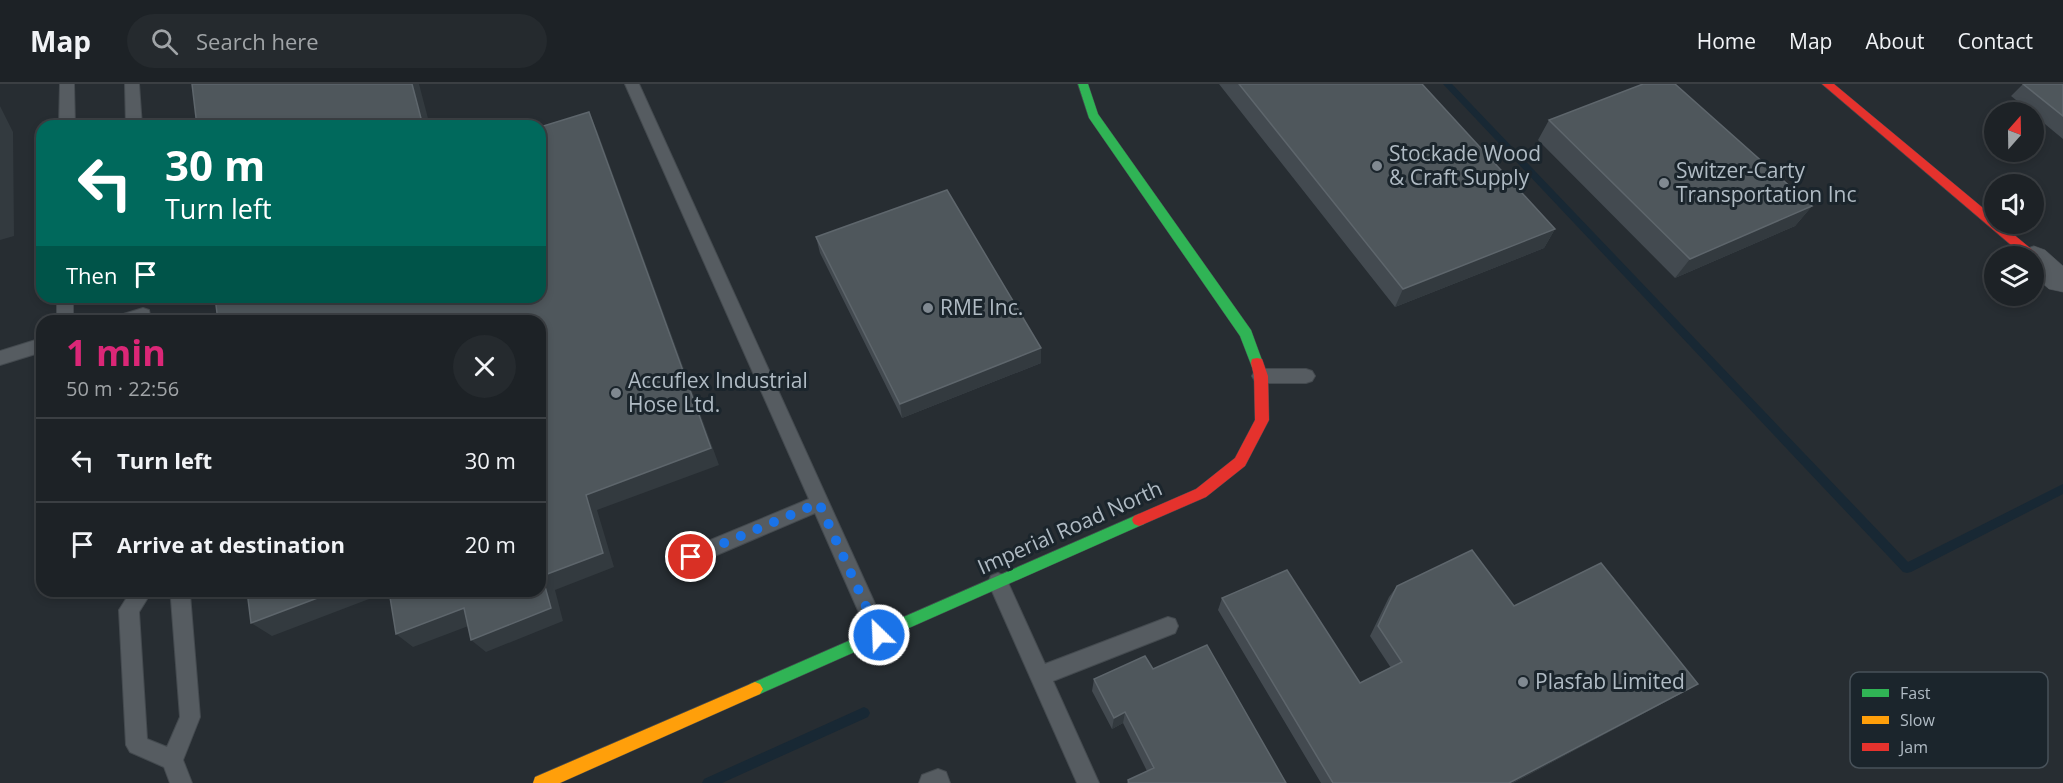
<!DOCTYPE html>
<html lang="en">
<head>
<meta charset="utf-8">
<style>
	body { margin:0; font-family:"Open Sans",sans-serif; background:#252a2e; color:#f1f3f6; height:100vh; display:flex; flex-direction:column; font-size:22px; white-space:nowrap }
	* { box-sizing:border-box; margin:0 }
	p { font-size:20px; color:#a0a4a7 }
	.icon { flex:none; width:33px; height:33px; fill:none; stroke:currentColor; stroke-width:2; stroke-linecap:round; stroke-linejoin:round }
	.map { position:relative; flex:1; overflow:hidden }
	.side { position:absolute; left:36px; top:231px; width:510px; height:282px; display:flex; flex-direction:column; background:#1d2226; border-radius:18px; box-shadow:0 3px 9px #0003,0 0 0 2px #3b3f43 }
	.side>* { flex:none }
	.top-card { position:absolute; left:36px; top:36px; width:510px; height:183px; border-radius:18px; box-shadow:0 3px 9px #0003,0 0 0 2px #3b3f43; background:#00695c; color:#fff; overflow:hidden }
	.needle { width:39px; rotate:20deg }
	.tools { position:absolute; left:1984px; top:18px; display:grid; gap:12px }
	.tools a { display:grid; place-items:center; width:60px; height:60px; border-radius:50%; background:#1d2226; box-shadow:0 3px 9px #0003,0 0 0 2px #3b3f43; font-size:30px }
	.pin { position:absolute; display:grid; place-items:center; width:51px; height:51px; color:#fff; margin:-26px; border:3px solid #fff; border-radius:50%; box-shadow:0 2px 6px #0007 }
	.me { position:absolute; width:66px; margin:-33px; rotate:336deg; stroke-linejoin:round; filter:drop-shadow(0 0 4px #0008) }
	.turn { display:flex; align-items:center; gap:21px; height:126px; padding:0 30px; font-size:27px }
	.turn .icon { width:78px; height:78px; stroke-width:2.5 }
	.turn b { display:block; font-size:42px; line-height:51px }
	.then { display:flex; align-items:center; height:57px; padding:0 30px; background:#0003; gap:12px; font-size:22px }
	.round { display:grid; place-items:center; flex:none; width:63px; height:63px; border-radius:32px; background:#252a2e }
	.headline { display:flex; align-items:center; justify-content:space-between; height:102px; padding:0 30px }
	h1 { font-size:36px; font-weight:700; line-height:45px; color:#db2777 }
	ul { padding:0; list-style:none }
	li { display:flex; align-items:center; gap:18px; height:84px; padding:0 30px; border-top:2px solid #3b3f43 }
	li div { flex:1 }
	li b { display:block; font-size:22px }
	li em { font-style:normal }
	header { display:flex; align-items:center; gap:36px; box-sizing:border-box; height:84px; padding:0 30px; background:#1d2226; border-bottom:2px solid #3b3f43 }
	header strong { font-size:28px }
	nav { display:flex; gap:33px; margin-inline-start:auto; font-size:21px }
	.search { width:420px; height:54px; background:#252a2e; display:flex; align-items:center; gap:15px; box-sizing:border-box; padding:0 21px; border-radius:33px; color:#a0a4a7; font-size:22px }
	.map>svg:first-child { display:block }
</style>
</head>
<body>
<header>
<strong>Map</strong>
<div class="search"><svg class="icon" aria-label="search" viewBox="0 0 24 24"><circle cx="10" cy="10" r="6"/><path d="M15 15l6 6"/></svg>Search here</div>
<nav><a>Home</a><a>Map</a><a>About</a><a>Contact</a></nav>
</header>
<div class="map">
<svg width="2063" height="699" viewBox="0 0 2063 699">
	<rect width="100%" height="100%" fill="#272d32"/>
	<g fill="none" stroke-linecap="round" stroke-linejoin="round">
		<path fill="#182834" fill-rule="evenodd" d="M1443,0H1452L1908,478L2063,400V410L1911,488L1907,489L1903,488Z
			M864,623L868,625L870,629L868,633L722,699H702L704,695Z"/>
		<defs>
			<path id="lane" d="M60,0H74L75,42H59Z
				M125,0H139L142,42H126Z
				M625,0H639L886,544L889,551L886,558L879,560L872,558L815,429L698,479L691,482L684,479L681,473L684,467L809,415Z
				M57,213H73V237H57Z
				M143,224L149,226L151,237H115L117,232Z
				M42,254V268L0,281V267Z
				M1261,285H1306L1312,287L1315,292L1312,297L1306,299H1261L1255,297L1252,292L1255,287Z
				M998,489L1005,492L1045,580L1168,533L1175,535L1178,542L1175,549L1053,597L1099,699H1077L988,498L991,492Z
				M131,507H152L139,528L147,655L167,663L180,633L171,515L164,507H188L190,510L200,633L183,676L192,699H170L164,683L130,668L126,661L119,526Z
				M938,685L946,688L950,699H919L922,691Z"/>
			<path id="street" d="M2034,162L2045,166L2063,182V208L2049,205L2034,192V172H2020L2023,166Z"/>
			<path id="fast" d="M1078,0H1088L1098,30L1251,246L1263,279L1262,283H1252L1240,252L1089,34Z
				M1139,430L1144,432L1146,436L1144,440L760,610L755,612L750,610L747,605L750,600Z"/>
			<path id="slow" d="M755,598L760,600L763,605L760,610L560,699H533L535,693Z"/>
			<path id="jam" d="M1822,0H1834L1995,134V140H2001L2036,169L2038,172L2036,175L2034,176V172H2024Z
				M1257,274L1262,275L1268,292L1269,336L1245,382L1206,413L1144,440L1139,442L1134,440L1132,436L1134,432L1196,405L1235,374L1255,336L1254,292L1251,279L1252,275Z"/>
		</defs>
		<use href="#lane" stroke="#444a4f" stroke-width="2"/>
		<use href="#street" stroke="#444a4f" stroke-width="1"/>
		<use href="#fast" stroke="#444a4f" stroke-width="1"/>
		<use href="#slow" stroke="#444a4f" stroke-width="1"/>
		<use href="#jam" stroke="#444a4f" stroke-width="1"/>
		<use href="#lane" fill="#565c61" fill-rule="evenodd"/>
		<use href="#street" fill="#565c61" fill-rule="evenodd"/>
		<use href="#fast" fill="#30b455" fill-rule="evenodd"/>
		<use href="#slow" fill="#ff9f0a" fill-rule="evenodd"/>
		<use href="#jam" fill="#e5322d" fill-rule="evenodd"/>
	</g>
	<path fill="#434a50" d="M1219,0H1422L1555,145L1544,164L1395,223Z
		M2023,0H2063V55L2034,31V28H2031L2011,12Z
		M1549,36L1812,122L1795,142L1675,194L1538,56Z
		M816,153L1041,279L902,334L820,169Z
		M1397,502L1514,522L1698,600L1682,609L1513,699H1321L1218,526L1222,514L1360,599L1391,584L1370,552L1389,513Z
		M1153,585L1286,699H1127L1128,696L1147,687L1123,639L1112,645L1092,607L1094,595Z"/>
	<path fill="#333a3f" d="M412,0H419L430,42H423Z
		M0,22L13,48L14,152L0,156Z
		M589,28L598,49L719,381L597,426L614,483L555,506L563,537L486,568L471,556L542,492L586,411Z
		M1812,122L1795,142L1675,194L1690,175Z
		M1555,145L1544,164L1395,223L1403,205Z
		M1041,264V279L902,334L900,320Z
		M336,507H390L272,552L251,539Z
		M464,524L479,538L413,563L396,550Z
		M1698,600L1682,609L1513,699H1509Z
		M1125,628L1123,639L1112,645L1114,634Z"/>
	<path fill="#4f575c" stroke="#5e666c" stroke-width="1.5" d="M192,0H412L423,42H197Z
		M1239,0H1422L1555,145L1403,205Z
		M1643,0H1675L1812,122L1690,175L1549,36Z
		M2023,0H2063V32Z
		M589,28L711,364L586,411L603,469L542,492L551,524L471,556L464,524L396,550L389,507H540V237H218L215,213H540V43Z
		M947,106L1041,264L900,320L816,153Z
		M1472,466L1514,522L1601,479L1698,600L1509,699H1333L1222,514L1287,486L1360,599L1402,578L1378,542L1397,502Z
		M247,507H336L251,539Z
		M1207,561L1286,699H1129L1128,696L1154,684L1125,628L1114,634L1094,595L1145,572L1153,585Z"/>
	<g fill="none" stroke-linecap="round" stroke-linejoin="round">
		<path stroke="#1a73e8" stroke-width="10" stroke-dasharray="0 18" d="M691,473L819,419L879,551"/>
	</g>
	<g fill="#808991" stroke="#1b252c" stroke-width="2">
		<circle cx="1377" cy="82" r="6"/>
		<circle cx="1664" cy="99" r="6"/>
		<circle cx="928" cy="224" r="6"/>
		<circle cx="616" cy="309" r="6"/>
		<circle cx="1523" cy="598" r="6"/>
	</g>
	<g text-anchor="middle" stroke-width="6" stroke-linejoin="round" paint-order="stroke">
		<g font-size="21" fill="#b0bbc4" stroke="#1b252c" text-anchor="start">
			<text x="1389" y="77">Stockade Wood<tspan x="1389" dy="24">&amp; Craft Supply</tspan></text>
			<text x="1676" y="94">Switzer-Carty<tspan x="1676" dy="24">Transportation Inc</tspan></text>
			<text x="940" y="231">RME Inc.</text>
			<text x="628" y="304">Accuflex Industrial<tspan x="628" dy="24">Hose Ltd.</tspan></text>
			<text x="1535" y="605">Plasfab Limited</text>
		</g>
		<g font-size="21" fill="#b0bbc4" stroke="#1b252c">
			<text transform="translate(1070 444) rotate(-24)" y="7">Imperial Road North</text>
		</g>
	</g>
	<rect x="1850" y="588" width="198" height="96" rx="9" fill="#1b252c" stroke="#48525a" stroke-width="1.5"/>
	<rect x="1862" y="605" width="27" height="8" fill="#30b455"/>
	<rect x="1862" y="632" width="27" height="8" fill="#ff9f0a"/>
	<rect x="1862" y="659" width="27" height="8" fill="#e5322d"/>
	<g font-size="16" fill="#b0bbc4">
		<text x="1900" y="615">Fast</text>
		<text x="1900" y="642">Slow</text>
		<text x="1900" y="669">Jam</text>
	</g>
</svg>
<div class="tools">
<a><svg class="needle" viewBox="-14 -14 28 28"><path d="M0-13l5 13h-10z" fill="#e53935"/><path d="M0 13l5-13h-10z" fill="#a0a4a7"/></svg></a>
<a><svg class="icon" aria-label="sound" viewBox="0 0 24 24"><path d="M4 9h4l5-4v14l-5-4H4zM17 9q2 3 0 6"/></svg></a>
<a><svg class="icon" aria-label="layers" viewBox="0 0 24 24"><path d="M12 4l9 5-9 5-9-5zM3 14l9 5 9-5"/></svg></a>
</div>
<div class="pin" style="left:691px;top:473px;background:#d93025"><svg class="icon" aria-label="arrive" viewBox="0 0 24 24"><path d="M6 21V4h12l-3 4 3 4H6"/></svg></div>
<svg class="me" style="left:879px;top:551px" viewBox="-20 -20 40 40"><circle r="17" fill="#1a73e8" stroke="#fff" stroke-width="3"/><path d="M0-11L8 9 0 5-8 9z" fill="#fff"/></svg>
<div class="top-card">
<div class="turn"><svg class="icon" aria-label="left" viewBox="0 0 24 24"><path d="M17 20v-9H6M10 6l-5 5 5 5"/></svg><div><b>30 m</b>Turn left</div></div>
<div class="then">Then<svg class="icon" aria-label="arrive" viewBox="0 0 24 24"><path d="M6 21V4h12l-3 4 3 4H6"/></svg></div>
</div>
<section class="side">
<div class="headline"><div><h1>1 min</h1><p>50 m · 22:56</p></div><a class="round"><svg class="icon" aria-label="close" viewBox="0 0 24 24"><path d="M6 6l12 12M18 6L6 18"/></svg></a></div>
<ul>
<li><svg class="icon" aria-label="left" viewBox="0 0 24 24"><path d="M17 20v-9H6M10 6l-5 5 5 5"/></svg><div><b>Turn left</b></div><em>30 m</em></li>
<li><svg class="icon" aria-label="arrive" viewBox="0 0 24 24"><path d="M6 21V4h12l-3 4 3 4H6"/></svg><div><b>Arrive at destination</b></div><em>20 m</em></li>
</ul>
</section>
</div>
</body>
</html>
